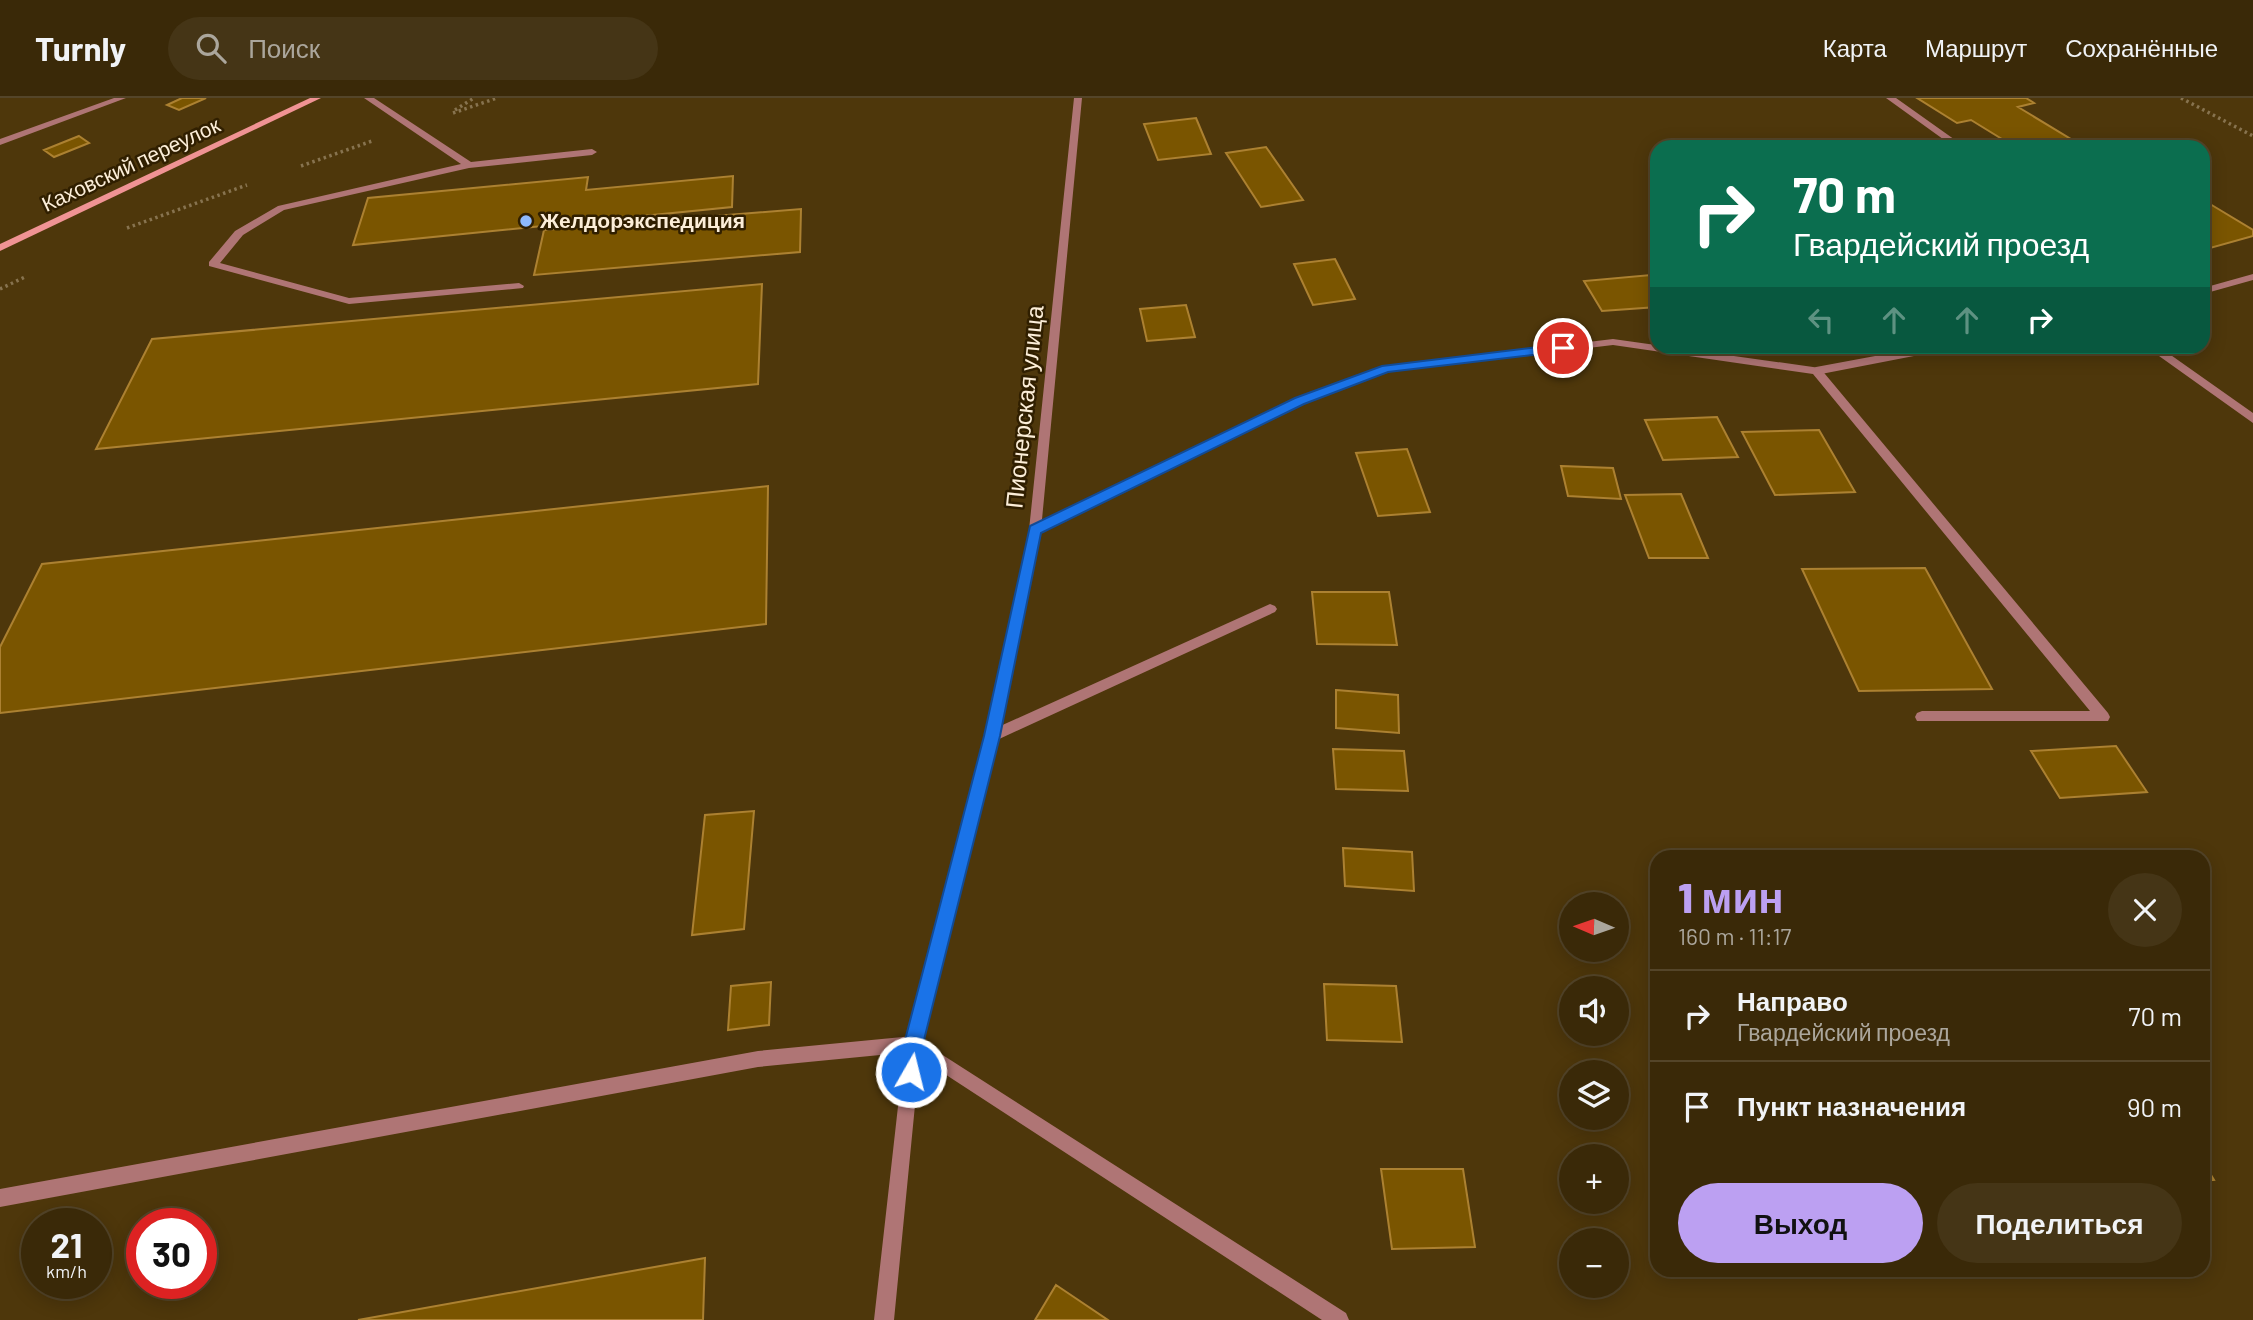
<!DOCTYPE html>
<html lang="ru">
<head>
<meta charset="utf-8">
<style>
	body { margin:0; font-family:Barlow,sans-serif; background:#453516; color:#f1f3f6; height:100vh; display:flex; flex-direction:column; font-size:26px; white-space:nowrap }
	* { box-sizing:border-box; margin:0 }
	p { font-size:23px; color:#aba69c }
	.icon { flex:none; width:38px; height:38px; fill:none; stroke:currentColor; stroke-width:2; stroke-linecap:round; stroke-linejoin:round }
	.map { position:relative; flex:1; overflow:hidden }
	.drawer { position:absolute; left:1650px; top:752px; width:560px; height:427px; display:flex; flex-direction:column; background:#3a2908; border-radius:21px; box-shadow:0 4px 18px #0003,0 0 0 2px #544529 }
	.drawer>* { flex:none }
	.banner { position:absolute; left:1650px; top:42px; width:560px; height:214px; border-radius:21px; box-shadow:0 4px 18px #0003,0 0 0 2px #544529; background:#0b6e4f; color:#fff; overflow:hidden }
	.needle { width:46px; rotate:272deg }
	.buttons { position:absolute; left:1559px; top:794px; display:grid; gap:14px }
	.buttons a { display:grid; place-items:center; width:70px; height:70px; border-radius:50%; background:#3a2908; box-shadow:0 4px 18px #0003,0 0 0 2px #544529; font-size:35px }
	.speed { position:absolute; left:21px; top:1110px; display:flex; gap:14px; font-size:35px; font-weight:700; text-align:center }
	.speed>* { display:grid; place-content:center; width:91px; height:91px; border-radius:50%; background:#3a2908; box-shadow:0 4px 18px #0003,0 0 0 2px #544529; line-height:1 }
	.speed small { font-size:18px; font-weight:400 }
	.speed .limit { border:10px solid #d22; background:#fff; color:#111 }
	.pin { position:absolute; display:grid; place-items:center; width:60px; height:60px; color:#fff; margin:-30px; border:4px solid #fff; border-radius:50%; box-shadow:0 2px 7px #0007 }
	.me { position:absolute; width:77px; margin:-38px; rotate:8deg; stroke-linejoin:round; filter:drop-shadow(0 0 5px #0008) }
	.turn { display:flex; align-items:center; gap:24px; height:147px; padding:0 28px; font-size:32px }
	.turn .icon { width:91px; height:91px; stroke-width:2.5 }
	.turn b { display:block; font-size:49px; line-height:60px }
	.lanes { display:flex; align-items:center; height:66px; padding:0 28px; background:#0003; justify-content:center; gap:35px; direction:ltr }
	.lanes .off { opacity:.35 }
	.round { display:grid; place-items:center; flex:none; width:74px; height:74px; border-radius:37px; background:#453516 }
	.head { display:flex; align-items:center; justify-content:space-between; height:119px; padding:0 28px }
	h1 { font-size:42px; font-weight:800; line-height:52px; color:#bca0f2 }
	.action { display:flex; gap:14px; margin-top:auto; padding:14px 28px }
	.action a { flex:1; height:80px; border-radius:42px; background:#bca0f2; color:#111; font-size:28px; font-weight:800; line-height:80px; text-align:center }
	.action a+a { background:#453516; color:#f1f3f6 }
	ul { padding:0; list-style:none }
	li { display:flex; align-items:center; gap:21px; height:91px; padding:0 28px; border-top:2px solid #544529 }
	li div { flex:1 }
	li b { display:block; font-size:26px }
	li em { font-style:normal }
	header { display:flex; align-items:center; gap:42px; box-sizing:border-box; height:98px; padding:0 35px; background:#3a2908; border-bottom:2px solid #544529 }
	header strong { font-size:33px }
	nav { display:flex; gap:38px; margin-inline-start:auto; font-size:24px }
	.search { width:490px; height:63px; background:#453516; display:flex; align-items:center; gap:18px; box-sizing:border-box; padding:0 24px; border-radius:38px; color:#aba69c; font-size:26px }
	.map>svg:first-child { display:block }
</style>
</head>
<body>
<header>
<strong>Turnly</strong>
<div class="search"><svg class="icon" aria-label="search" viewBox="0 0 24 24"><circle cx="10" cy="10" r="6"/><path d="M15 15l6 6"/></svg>Поиск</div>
<nav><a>Карта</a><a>Маршрут</a><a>Сохранённые</a></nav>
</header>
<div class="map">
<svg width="2253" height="1222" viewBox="0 0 2253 1222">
	<rect width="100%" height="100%" fill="#4e370b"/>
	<path fill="#7a5500" stroke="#ac8131" stroke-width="2" d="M182,0H206L179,12L167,7Z
		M1917,0H2026L2034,5L2018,9L2084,49H2015L1971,22L1957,25Z
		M1196,20L1211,56L1158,62L1144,26Z
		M79,38L89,45L54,59L44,52Z
		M1266,49L1303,102L1261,109L1226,55Z
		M733,78L732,109L353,147L368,100L588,79L586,92Z
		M2210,106L2253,132V138L2203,152V108Z
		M801,111L800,154L534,177L544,132Z
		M1335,161L1355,201L1313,207L1294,166Z
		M1651,177L1657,187V209L1602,213L1584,183Z
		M762,186L758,286L96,351L152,241Z
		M1186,207L1195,239L1147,243L1140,211Z
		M1717,319L1738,359L1663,362L1645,322Z
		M1819,332L1855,394L1775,397L1742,334Z
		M1407,351L1430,414L1378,418L1356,355Z
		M1561,368L1613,370L1621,401L1568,398Z
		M768,388L766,526L0,615V549L42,466Z
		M1681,396L1708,460H1649L1625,397Z
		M1925,470L1992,591L1859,593L1802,471Z
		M1312,494H1389L1397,547L1317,546Z
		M1336,592L1398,597L1399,635L1336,630Z
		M2116,648L2147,694L2060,700L2031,653Z
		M1333,651L1404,653L1408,693L1336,691Z
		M754,713L744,831L692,837L705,717Z
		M1343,750L1412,754L1414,793L1345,788Z
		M771,884L769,927L728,932L731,888Z
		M1324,886L1396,888L1402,944L1327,942Z
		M2203,1064L2214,1082L2203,1083Z
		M1381,1071H1463L1475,1149L1392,1151Z
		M705,1160L703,1222H358Z
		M1056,1187L1108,1222H1035Z"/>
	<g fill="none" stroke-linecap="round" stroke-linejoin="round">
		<path stroke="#87734f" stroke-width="3.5" stroke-dasharray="2.5 3.5" stroke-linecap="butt" d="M2181,0L2253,38
			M455,12L474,0
			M453,15L497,0
			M301,68L372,43
			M127,130L247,87
			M0,191L27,178"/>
		<path fill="#af7575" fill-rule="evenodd" d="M114,0H126L0,47V41Z
			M364,0H374L471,64L592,51L597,54L592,57L469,70L284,112L243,137L220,165L349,200L519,185L524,188L523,190L349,206L209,168V164L235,133L278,108L461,66Z
			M1886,0H1896L1965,49H1954Z
			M1613,241L1820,270L2108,615L2110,619L2108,623H1917L1915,619L1917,615L1922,613H2090L1813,276L1613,247L1388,274L1303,306L1039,435L1035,436L1029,432L1031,429L1295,300L1382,269Z
			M1270,506L1275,508L1277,511L1275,514L997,642H987L985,638L987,634Z
			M913,938L1346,1215L1349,1222H1322L911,954L758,969L0,1109V1091L758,953Z"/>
		<path fill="#af7575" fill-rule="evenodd" d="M1074,0H1082L1041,432L999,638L921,946L894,1222H874L905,946L985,638L1029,432Z
			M2253,176V182L2203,196V190Z
			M1929,248H1955L1950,251L1816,277L1810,273L1816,269Z
			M2145,248H2158L2253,315V325Z"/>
		<path fill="#f09394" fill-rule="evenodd" d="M310,0H321L0,153V146Z"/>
	</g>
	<path fill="#1a73e8" stroke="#114b97" stroke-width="2" d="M1563,246L1569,250L1567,253L1388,274L1304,306L1041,435L1000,638L923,946L917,981L911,983L904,981L901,974L904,946L984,638L1030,428L1295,300L1382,268Z"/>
	<circle fill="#8eb9fc" stroke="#301f00" stroke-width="2.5" cx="526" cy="123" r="7"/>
	<g text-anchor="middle" stroke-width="5" stroke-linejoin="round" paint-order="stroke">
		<g font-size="21" fill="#fceed8" stroke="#301f00">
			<text transform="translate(131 67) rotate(-25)" y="7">Каховский переулок</text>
		</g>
		<g font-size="21" font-weight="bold" fill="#fceed8" stroke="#301f00" text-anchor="start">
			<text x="540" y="130">Желдорэкспедиция</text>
		</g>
		<g font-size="24" fill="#fceed8" stroke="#301f00">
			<text transform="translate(1025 309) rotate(-84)" y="8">Пионерская улица</text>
		</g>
	</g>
</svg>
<div class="buttons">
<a><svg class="needle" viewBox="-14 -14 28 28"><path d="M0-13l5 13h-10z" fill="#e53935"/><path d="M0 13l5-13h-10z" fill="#aba69c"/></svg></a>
<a><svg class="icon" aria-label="sound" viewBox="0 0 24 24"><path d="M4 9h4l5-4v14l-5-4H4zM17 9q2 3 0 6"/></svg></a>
<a><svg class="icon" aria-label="layers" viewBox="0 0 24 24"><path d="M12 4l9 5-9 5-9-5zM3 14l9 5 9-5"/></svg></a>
<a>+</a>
<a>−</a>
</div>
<div class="speed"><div>21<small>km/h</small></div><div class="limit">30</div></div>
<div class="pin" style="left:1563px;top:250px;background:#d93025"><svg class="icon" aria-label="arrive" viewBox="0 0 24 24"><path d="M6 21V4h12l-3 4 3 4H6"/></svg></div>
<svg class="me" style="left:911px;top:974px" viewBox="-20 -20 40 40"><circle r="17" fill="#1a73e8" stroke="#fff" stroke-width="3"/><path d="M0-11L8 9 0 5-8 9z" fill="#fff"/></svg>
<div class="banner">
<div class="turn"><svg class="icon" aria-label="right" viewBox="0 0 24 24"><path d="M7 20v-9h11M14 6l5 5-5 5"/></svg><div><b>70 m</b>Гвардейский проезд</div></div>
<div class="lanes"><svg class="icon off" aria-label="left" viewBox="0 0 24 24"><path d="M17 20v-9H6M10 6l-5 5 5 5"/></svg><svg class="icon off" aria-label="ahead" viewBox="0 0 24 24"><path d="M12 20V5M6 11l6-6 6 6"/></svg><svg class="icon off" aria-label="ahead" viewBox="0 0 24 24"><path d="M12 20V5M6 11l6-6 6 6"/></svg><svg class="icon" aria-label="right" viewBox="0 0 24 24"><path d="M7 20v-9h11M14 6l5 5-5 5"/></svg></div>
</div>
<section class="drawer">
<div class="head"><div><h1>1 мин</h1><p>160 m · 11:17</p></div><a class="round"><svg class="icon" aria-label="close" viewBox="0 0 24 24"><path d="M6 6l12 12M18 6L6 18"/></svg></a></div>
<ul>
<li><svg class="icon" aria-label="right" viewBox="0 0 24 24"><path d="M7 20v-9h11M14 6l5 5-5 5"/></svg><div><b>Направо</b><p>Гвардейский проезд</p></div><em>70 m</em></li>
<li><svg class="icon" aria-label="arrive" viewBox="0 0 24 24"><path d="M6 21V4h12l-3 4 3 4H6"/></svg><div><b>Пункт назначения</b></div><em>90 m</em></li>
</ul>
<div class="action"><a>Выход</a><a>Поделиться</a></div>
</section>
</div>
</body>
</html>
